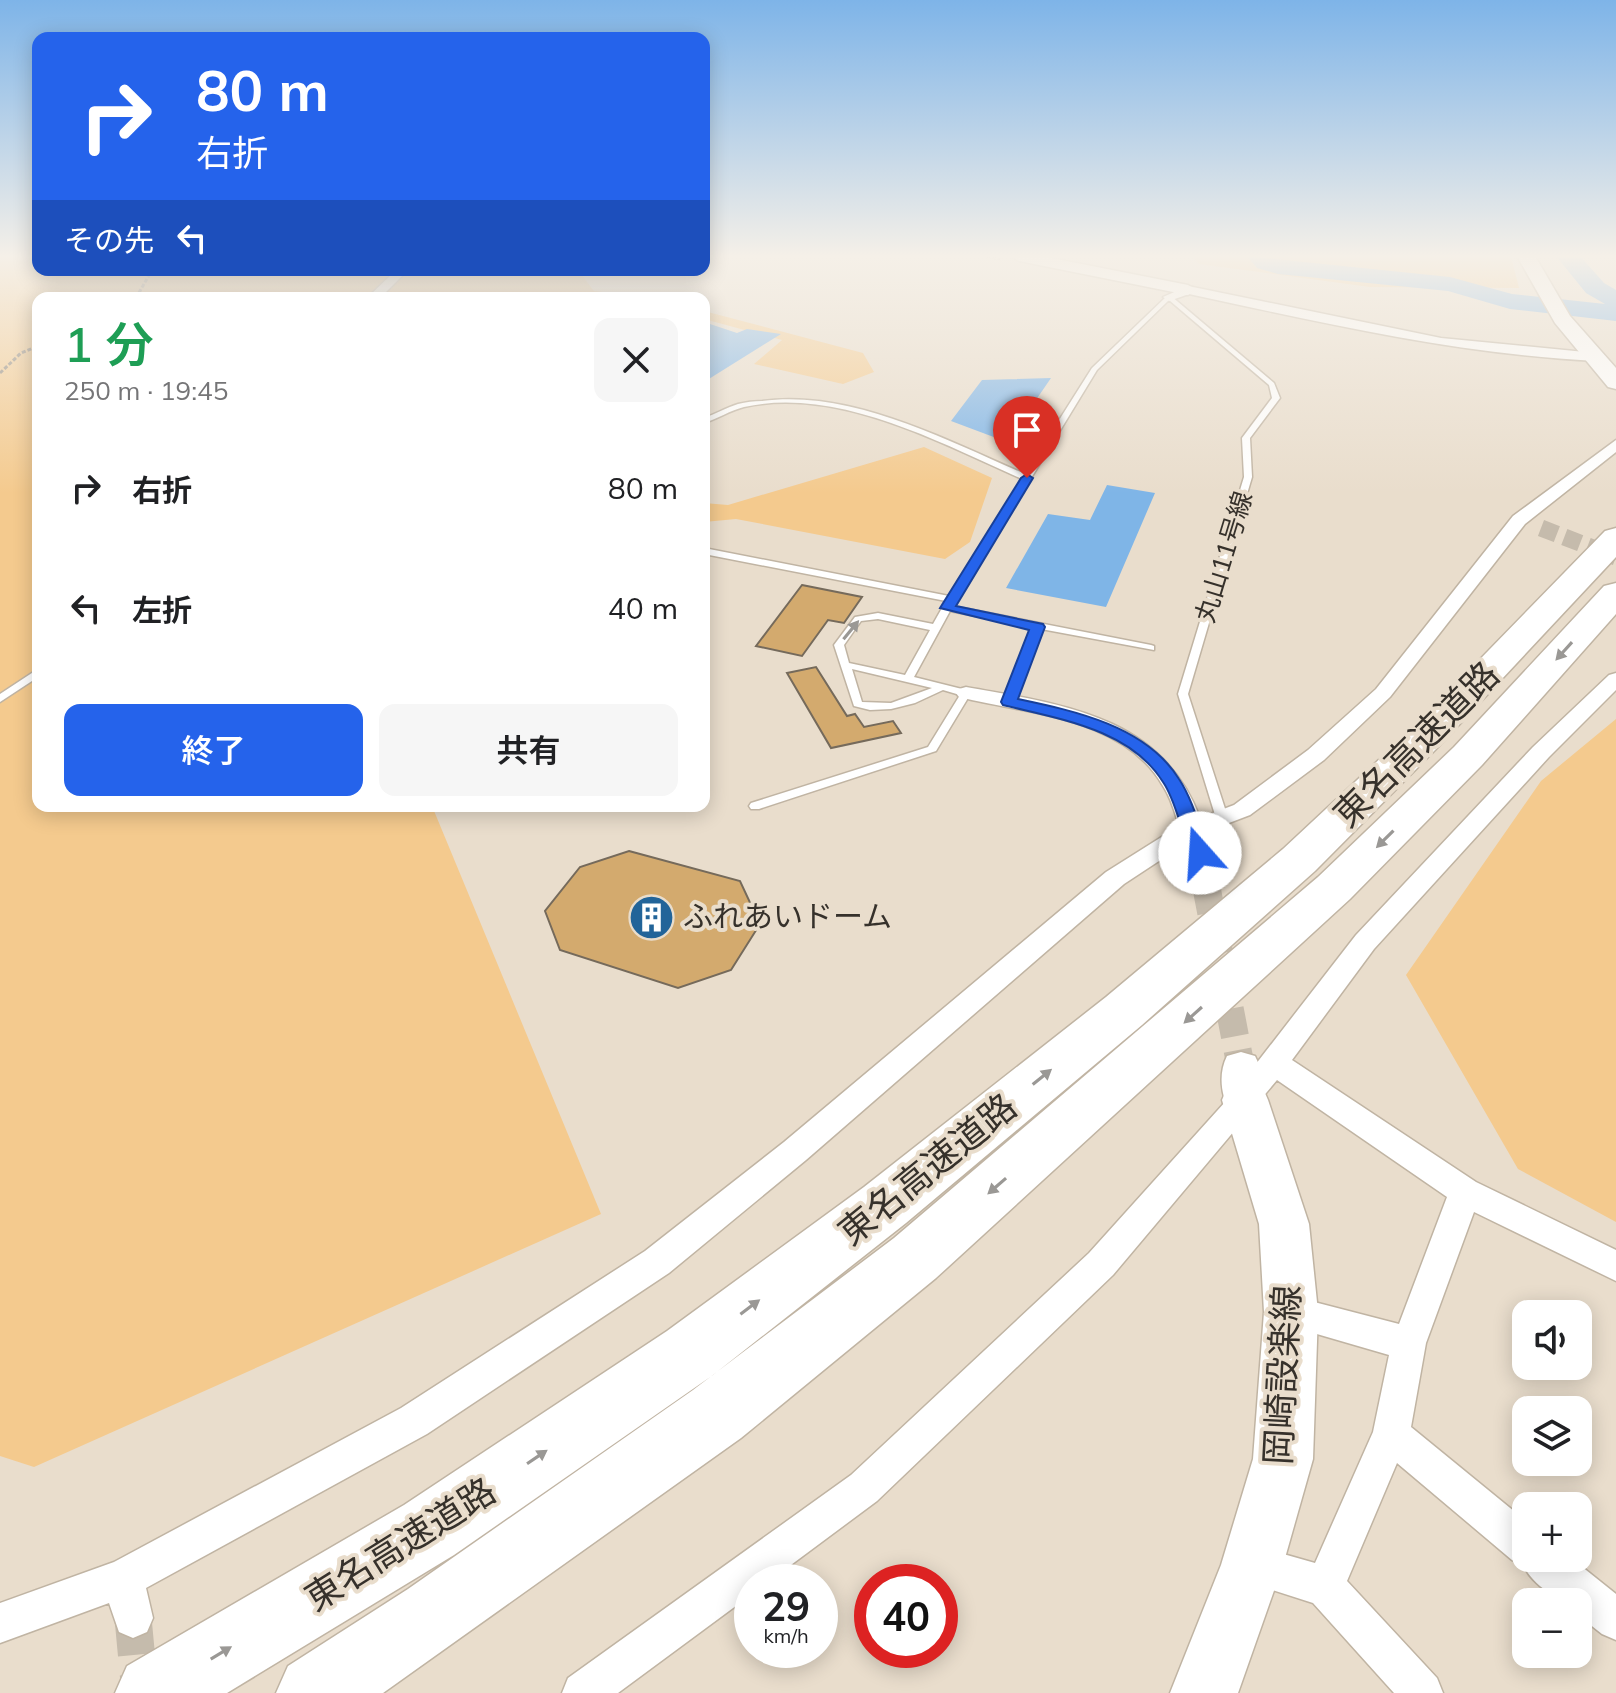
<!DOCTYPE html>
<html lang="ja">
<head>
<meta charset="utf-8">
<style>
	body { margin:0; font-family:Mulish,"Noto Sans JP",sans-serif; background:#f6f6f6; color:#202124; height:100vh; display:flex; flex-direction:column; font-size:30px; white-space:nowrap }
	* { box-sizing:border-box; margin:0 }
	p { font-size:26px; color:#757577 }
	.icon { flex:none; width:44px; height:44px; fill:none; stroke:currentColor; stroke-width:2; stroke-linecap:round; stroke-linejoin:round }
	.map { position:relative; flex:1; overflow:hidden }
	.side { position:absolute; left:32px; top:292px; width:678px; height:520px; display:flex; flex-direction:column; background:#fff; border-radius:16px; box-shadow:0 4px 20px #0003 }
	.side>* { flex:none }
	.top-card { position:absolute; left:32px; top:32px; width:678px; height:244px; border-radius:16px; box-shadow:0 4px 20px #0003; background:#2563eb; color:#fff; overflow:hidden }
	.fabs { position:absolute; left:1512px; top:1300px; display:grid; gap:16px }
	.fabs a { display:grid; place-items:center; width:80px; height:80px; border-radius:16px; background:#fff; box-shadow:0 4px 20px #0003; font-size:40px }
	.speed { position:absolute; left:734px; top:1564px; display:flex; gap:16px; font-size:40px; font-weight:700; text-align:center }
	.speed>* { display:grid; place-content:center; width:104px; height:104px; border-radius:50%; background:#fff; box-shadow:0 4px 20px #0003; line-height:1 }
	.speed small { font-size:20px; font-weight:400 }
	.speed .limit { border:12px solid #d22; background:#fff; color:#111 }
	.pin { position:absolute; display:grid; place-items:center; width:68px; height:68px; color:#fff; margin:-82px -34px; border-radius:50% 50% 50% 0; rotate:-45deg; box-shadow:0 0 8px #0007 }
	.pin .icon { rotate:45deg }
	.me { position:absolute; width:88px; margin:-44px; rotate:341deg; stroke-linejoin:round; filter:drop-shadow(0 0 6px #0008) }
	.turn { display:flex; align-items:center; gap:28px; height:168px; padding:0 32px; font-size:36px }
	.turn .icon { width:104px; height:104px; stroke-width:2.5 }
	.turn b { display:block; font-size:56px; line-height:68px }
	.then { display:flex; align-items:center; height:76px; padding:0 32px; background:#0003; gap:16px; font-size:30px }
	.round { display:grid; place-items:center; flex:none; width:84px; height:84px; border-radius:16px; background:#f6f6f6 }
	.headline { display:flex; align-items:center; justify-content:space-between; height:136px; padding:0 32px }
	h1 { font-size:48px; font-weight:600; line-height:60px; color:#1e9e55 }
	.action { display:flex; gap:16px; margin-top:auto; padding:16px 32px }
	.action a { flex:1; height:92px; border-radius:16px; background:#2563eb; color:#fff; font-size:32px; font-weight:600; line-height:92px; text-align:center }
	.action a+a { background:#f6f6f6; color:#202124 }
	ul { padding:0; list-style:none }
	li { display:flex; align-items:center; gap:24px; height:120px; padding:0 32px }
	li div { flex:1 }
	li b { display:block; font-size:30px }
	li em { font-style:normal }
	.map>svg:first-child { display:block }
</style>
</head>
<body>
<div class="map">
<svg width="1616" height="1693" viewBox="0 0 1616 1693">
	<rect width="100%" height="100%" fill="#e9ddcc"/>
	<path fill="#f4ca8e" d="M0,256H38V270H578L594,291L655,298H38V806H432L601,1214L34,1467L0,1456Z
		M1192,256H1511L1519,288L1370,287L1199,264Z
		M704,311L863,353L874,372L843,384L754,364L782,340L704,319Z
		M924,447L992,478L970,542L945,559L736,519L704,522V503L728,505Z
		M1616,719V1222L1518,1169L1406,975L1541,781Z"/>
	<path fill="#7fb5e7" d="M704,322L737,333L747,329L781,334L704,382Z
		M1051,378L1007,442L951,421L982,380Z
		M1107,485L1155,493L1106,607L1006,588L1048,514L1090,520Z"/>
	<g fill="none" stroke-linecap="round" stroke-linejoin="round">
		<path fill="#7fb5e7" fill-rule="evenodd" d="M1247,256L1450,277L1512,294L1605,304L1586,293L1556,256H1580L1604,283L1616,290V321L1510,309L1448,291L1278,274L1257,268Z"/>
	</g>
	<path fill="#d3aa6e" stroke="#756a5b" stroke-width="2" d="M802,585L862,597L844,623L828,620L802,656L756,646Z
		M816,667L847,716L855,714L864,727L893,721L901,733L831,748L787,673Z
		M629,851L740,881L760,924L731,970L678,988L560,950L545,911L580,867Z"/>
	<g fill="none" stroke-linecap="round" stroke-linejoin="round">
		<path stroke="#c5bbac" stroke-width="17" stroke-dasharray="17 8" stroke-linecap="butt" d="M1541,528L1616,557"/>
		<path stroke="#c5bbac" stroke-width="22" stroke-dasharray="22 11" stroke-linecap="butt" d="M1200,853L1206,887"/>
		<path stroke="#c5bbac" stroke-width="28" stroke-dasharray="28 14" stroke-linecap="butt" d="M1206,885L1241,1068"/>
		<path stroke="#c5bbac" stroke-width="37" stroke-dasharray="37 19" stroke-linecap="butt" d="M133,1618L140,1693"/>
		<defs>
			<path id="lane" d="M1167,296H1171L1274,383L1280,398L1250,438L1252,477L1188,694L1228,818L1226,821H1218L1216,818L1178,694L1244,477L1242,438L1272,398L1269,385L1169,300L1097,370L953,606L1151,645L1154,646V650L1041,629L1014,702L1009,705L1004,702L1032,627L950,611L914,677L970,691L971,693L936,751L759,809H751L749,806L751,803L928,747L960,695L943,690L915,703L891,709L870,710L854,706L834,645L855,617L878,613L933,624L946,601L704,554V548L949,596L1022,479C941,443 836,386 744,407C731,410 717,419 704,423V418C715,414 726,408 738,404C746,402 754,401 762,401C851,389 946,440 1025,474L1092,368ZM878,619L930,630L905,675L849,663L844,645L861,621ZM852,669L932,688L891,703L862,702Z
				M38,669V677L0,702V694Z"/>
			<path id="street" d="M387,270H399L403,275L380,298H367L391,275Z
				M1188,286L1441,338L1595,353L1602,357L1595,361C1457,354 1324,323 1189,294L1169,301L1163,297Z
				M1616,440V452L1525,524L1390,697L1324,760L1250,815L1200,834L1124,884L806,1160L669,1273L427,1434L146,1588L153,1618L147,1632L133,1638L119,1632L109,1603L0,1643V1603L114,1562L401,1408L645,1251L784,1142L1106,872L1179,826C1175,813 1171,798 1163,786C1124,717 1027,714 959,697L956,693L959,689L966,687C1060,704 1162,715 1200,818L1234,805L1308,750L1376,689L1513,516Z
				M1616,673V690L1549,757L1374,949L1292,1060L1476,1182L1616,1250V1281L1474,1212L1426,1343L1411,1427L1526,1521V1558H1571L1616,1594V1640L1602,1634L1578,1615V1602C1558,1602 1531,1584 1523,1564L1512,1560L1397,1463L1347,1581L1437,1678L1443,1693H1394L1313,1603L1238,1579L1232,1565L1238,1551L1252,1545L1315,1563L1373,1432L1389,1355L1279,1323L1274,1312L1279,1301L1291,1296L1399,1324L1447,1197L1277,1080L1113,1275L877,1501L768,1582H752V1594L618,1693H562L568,1678L851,1475L1089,1253L1235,1091L1356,935L1533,747L1609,675Z"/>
			<path id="secondary" d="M1011,256H1041L1188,285L1196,290L1188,295L1019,261Z
				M1192,818L1204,821L1217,853L1212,861L1200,865L1188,861L1175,829L1180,821Z
				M1241,1052L1255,1056C1264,1074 1269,1094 1260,1112L1245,1117L1230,1112C1221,1095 1218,1074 1227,1056Z"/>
			<path id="primary" d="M1517,256H1535L1570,316L1616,368V389L1608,387L1555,323Z
				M1245,1081L1262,1086L1268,1100L1309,1224L1318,1312L1313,1459L1283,1565L1238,1693H1170L1221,1565L1253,1459L1264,1312L1259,1224L1222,1100L1228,1086Z"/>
			<path id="highway" d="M1616,528V557L1442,743L1315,871L1142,1025L906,1223L713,1375L454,1555L227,1693H115L127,1666L404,1505L667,1331L864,1187L1106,997L1283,849L1414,727L1605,531Z
				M1616,583V614L1482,765L1350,899L936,1278L741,1438L383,1693H276L288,1666L408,1589L693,1390L894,1238L1318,877L1454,747L1604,586Z"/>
		</defs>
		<use href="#lane" stroke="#c0b4a3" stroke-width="3"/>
		<use href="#street" stroke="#c0b4a3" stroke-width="3"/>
		<use href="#secondary" stroke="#c0b4a3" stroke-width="3"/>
		<use href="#primary" stroke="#c0b4a3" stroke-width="3"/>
		<use href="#highway" stroke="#c0b4a3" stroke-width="3"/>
		<path stroke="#8e867a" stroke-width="3" stroke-dasharray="4 2" stroke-linecap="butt" d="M986,256L1000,259
			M136,298L152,270
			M0,373L21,353L38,346"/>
		<use href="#lane" fill="#fff" fill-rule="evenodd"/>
		<use href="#street" fill="#fff" fill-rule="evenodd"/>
		<use href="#secondary" fill="#fff" fill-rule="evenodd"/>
		<use href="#primary" fill="#fff" fill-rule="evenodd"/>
		<use href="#highway" fill="#fff" fill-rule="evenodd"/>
	</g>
	<defs><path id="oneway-solid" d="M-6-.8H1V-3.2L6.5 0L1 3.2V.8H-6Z" transform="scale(2)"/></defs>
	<g fill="#9a9895">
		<use href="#oneway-solid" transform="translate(851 630) rotate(-51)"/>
		<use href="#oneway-solid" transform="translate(1564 651) rotate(132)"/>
		<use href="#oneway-solid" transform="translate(1385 839) rotate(135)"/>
		<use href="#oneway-solid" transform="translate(1193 1015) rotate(138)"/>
		<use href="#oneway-solid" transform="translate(1042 1077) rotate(-39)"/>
		<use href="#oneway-solid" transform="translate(997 1186) rotate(139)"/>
		<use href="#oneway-solid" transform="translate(750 1307) rotate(-37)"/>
		<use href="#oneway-solid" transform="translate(537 1457) rotate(-34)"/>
		<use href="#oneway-solid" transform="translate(221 1653) rotate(-31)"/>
	</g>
	<linearGradient id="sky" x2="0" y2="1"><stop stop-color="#7eb4e8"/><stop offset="0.52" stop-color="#f5f0e8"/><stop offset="1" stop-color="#f5f0e8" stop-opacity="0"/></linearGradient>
	<rect width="1616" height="493" fill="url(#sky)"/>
	<path fill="#2563eb" stroke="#184099" stroke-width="2" d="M1027,474L1033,478L956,606L1043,624L1045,627L1018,699C1075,711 1146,726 1179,779C1193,800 1200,829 1209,853L1206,857H1194C1180,834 1178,804 1163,782C1130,729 1059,719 1003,705L1001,702L1029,630L940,608L1021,478Z"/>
	<defs>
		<symbol id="building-disc" viewBox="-11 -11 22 22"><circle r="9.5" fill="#226499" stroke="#e9ddcc"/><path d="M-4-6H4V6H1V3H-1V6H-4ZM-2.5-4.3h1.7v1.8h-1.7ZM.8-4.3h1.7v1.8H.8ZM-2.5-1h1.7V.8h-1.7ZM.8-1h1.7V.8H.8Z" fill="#fff"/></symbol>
	</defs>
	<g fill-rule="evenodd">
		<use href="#building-disc" x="626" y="892" width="51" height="51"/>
	</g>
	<g text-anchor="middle" stroke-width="8" stroke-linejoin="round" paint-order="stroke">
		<g font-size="26" fill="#36312b" stroke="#e9ddcc">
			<text transform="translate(1224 557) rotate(-73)" y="9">丸山11号線</text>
		</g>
		<g font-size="30" fill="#36312b" stroke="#e9ddcc" text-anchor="start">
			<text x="683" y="927">ふれあいドーム</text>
		</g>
		<g font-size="36" fill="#36312b" stroke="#e9ddcc">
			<text transform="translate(1416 744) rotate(-45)" y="13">東名高速道路</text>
			<text transform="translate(927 1169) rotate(-39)" y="13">東名高速道路</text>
			<text transform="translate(1282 1375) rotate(-87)" y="13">岡崎設楽線</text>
			<text transform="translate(400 1544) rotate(-32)" y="13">東名高速道路</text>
		</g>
	</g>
</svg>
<div class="fabs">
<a><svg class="icon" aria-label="sound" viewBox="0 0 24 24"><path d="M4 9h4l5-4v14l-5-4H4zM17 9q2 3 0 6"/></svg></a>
<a><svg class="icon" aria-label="layers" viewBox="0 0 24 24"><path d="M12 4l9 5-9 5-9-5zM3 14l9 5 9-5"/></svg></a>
<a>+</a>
<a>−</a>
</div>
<div class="speed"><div>29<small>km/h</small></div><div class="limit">40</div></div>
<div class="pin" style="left:1027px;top:478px;background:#d93025"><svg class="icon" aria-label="arrive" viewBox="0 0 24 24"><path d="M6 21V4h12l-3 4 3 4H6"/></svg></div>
<svg class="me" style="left:1200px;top:853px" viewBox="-20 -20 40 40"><circle r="19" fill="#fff"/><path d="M0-13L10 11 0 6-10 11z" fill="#2563eb"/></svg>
<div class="top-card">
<div class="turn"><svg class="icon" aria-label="right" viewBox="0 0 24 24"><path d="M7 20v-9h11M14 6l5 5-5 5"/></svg><div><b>80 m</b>右折</div></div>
<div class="then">その先<svg class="icon" aria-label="left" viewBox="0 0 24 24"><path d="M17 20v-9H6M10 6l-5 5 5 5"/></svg></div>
</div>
<section class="side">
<div class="headline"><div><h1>1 分</h1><p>250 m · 19:45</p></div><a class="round"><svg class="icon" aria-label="close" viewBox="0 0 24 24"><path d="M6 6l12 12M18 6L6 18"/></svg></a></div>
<ul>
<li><svg class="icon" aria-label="right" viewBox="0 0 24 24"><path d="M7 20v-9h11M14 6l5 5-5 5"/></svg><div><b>右折</b></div><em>80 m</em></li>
<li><svg class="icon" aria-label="left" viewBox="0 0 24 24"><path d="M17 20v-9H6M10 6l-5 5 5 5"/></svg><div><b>左折</b></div><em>40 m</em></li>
</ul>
<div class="action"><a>終了</a><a>共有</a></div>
</section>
</div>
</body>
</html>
